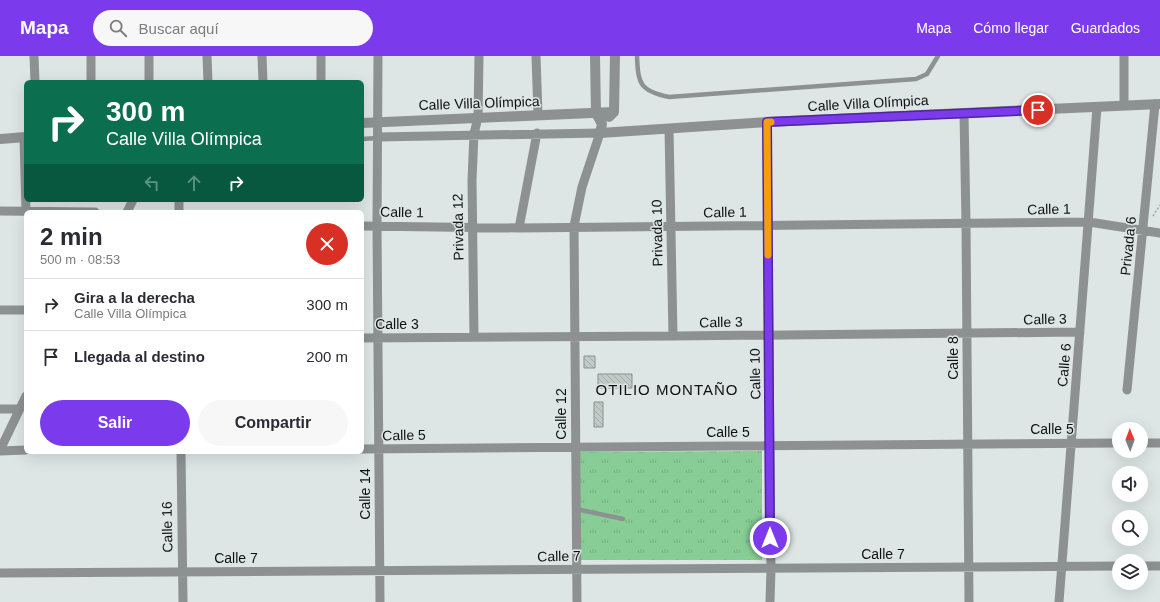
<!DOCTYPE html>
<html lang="es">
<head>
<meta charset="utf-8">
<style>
	body { margin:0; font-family:Helvetica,sans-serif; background:#f7f7f7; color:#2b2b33; height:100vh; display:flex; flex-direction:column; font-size:15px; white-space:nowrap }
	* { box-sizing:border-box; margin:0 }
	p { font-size:13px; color:#7c7c81 }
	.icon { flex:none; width:22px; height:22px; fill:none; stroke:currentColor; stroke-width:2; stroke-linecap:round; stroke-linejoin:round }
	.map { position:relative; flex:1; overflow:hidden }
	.sheet { position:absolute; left:24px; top:154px; width:340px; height:244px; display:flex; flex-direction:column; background:#fff; border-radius:6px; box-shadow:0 4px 16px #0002 }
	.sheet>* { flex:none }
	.guide { position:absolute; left:24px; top:24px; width:340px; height:122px; border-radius:6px; box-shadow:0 4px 16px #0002; background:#0b6e4f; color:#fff; overflow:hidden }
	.needle { width:26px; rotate:359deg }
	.fabs { position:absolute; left:1112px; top:366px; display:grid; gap:8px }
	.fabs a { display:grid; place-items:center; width:36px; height:36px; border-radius:50%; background:#fff; box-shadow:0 4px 16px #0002; font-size:20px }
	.pin { position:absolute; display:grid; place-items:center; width:34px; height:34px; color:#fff; margin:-17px; border:2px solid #fff; border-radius:50%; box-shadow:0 1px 4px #0007 }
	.me { position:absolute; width:44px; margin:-22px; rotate:0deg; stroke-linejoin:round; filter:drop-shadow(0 0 3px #0008) }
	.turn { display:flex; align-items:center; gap:14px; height:84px; padding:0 16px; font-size:18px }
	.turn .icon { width:52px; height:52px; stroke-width:2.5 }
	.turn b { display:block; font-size:28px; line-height:34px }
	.lanes { display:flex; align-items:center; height:38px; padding:0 16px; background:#0003; justify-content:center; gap:20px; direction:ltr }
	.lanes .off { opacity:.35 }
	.round { display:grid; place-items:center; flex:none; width:42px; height:42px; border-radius:21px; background:#f7f7f7 }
	.headline { display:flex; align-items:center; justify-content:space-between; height:68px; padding:0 16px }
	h1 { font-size:24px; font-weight:700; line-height:30px }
	.primary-button { display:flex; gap:8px; margin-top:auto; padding:8px 16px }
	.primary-button a { flex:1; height:46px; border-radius:24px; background:#7c3aed; color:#fff; font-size:16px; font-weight:700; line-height:46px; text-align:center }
	.primary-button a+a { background:#f7f7f7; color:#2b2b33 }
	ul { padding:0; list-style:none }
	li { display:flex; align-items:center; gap:12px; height:52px; padding:0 16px; border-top:1px solid #e1e1e2 }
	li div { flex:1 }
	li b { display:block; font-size:15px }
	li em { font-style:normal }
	header { display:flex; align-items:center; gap:24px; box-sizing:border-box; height:56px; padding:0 20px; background:#7c3aed; color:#fff }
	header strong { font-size:19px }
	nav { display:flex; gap:22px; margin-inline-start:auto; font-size:14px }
	.search { width:280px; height:36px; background:#f7f7f7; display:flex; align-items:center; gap:10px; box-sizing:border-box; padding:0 14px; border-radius:22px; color:#7c7c81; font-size:15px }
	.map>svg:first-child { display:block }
</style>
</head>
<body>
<header>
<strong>Mapa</strong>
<div class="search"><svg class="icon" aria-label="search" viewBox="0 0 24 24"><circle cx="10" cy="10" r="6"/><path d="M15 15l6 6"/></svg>Buscar aquí</div>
<nav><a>Mapa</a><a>Cómo llegar</a><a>Guardados</a></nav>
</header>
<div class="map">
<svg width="1160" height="546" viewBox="0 0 1160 546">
	<defs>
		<pattern id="park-tufts" width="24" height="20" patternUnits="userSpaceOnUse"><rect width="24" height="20" fill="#88cd96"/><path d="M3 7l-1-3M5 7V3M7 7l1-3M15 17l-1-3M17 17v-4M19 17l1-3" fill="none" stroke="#74af80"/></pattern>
		<pattern id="building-back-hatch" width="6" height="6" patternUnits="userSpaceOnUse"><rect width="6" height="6" fill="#c2cac7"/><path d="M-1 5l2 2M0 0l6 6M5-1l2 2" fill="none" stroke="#a6acaa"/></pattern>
	</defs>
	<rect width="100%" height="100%" fill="#dde6e5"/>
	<path fill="url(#park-tufts)" d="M762,395V504H580L579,396Z"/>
	<path fill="url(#building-back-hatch)" stroke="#89918e" d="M584,300H595V312H584Z
		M598,318H632V332H598Z
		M594,346H603V371H594Z"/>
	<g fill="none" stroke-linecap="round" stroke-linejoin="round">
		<path stroke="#9aa1a0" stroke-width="1.5" stroke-dasharray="2 2" stroke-linecap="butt" d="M1153,160L1160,149"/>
		<path stroke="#8d9191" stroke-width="4.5" d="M637,0C638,28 640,35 669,41L916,23L927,18L938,0
			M362,83L378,82
			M576,453L623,463"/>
		<path stroke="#8d9191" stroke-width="9" d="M34,0L35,26
			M91,0V26
			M149,0V26
			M207,0L208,26
			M262,0L263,26
			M321,0V26
			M378,0L377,170L380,546
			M536,0L538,59
			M1124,49V0
			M964,57L966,167L969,546
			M767,66L771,513L770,546
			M669,73L673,280
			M24,81L26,155
			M378,81L600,77L582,131L574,170L577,546
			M179,144V156
			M0,155L95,156
			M127,156L133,144
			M362,170L519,172L1089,166L1160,177
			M519,172L537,77
			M0,254H26
			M474,281L472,124L474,78L478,61L479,0
			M362,282L673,280L1080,276
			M1127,334L1155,48
			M0,353H19
			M1141,387H1160
			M362,393L1119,387
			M0,394L26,340
			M0,395L26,394
			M181,396L183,546
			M1141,510H1160
			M0,517L1119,510
			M1059,546L1097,51"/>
		<path stroke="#8d9191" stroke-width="10" d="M595,0L596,57L602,68L600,77L767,66L1160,48
			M609,61L614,56L615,0
			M362,67L614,56
			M0,83L26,81"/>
	</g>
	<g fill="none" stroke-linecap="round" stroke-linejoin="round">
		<defs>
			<path id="route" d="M770,482L767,66L1038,54"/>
		</defs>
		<use href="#route" stroke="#51269a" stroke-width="10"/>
		<use href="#route" stroke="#7c3aed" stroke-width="7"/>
		<path stroke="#f59e0b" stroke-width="7" d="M768,199L767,66H771"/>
	</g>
	<g text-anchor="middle" stroke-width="3" stroke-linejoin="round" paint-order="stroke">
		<g font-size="14" fill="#0e1110" stroke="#dde6e5">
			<text transform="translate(479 47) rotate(-2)" y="5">Calle Villa Olímpica</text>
			<text transform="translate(868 47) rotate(-3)" y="5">Calle Villa Olímpica</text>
			<text transform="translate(1049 153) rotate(-1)" y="5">Calle 1</text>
			<text transform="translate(402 156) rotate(1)" y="5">Calle 1</text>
			<text transform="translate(725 156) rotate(-1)" y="5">Calle 1</text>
			<text transform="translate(458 171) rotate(-91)" y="5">Privada 12</text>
			<text transform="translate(657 177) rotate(-91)" y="5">Privada 10</text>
			<text transform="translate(1128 190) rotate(-84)" y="5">Privada 6</text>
			<text transform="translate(1045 263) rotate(-1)" y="5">Calle 3</text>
			<text transform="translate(721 266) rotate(-1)" y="5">Calle 3</text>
			<text x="397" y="273">Calle 3</text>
			<text transform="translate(953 302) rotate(-90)" y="5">Calle 8</text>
			<text transform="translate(1064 309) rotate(-85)" y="5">Calle 6</text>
			<text transform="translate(755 318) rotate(-91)" y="5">Calle 10</text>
			<text transform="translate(561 358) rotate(-90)" y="5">Calle 12</text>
			<text x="1052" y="378">Calle 5</text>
			<text x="728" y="381">Calle 5</text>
			<text transform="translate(404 379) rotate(-1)" y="5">Calle 5</text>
			<text transform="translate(365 438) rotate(-90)" y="5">Calle 14</text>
			<text transform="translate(167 471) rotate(-91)" y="5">Calle 16</text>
			<text x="883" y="503">Calle 7</text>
			<text transform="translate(559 500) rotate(-1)" y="5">Calle 7</text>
			<text x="236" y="507">Calle 7</text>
		</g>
		<g font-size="15" letter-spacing="1" fill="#0e1110" stroke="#dde6e5">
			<text x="667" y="339">OTILIO MONTAÑO</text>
		</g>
	</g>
</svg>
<div class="fabs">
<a><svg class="needle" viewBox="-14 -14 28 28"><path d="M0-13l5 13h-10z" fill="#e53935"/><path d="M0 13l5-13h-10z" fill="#7c7c81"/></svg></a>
<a><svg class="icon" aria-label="sound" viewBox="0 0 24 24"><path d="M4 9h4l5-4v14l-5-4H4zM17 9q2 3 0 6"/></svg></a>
<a><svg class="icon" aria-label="search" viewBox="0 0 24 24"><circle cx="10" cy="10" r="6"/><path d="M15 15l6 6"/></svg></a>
<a><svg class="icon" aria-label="layers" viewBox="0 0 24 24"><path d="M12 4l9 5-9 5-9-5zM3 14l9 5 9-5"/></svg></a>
</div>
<div class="pin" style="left:1038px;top:54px;background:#d93025"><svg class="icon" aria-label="arrive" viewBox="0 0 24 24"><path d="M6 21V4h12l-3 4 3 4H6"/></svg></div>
<svg class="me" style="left:770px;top:482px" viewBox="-20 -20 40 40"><circle r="17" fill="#7c3aed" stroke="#fff" stroke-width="3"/><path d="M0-11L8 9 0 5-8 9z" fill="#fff"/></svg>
<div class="guide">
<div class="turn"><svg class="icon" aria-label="right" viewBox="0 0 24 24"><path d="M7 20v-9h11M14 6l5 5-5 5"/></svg><div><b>300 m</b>Calle Villa Olímpica</div></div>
<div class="lanes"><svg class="icon off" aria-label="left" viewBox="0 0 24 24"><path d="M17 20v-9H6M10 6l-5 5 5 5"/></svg><svg class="icon off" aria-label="ahead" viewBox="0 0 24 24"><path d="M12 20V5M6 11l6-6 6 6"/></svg><svg class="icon" aria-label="right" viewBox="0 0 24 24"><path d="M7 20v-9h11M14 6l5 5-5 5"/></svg></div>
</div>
<section class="sheet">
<div class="headline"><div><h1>2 min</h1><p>500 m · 08:53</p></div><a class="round" style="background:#d93025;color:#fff"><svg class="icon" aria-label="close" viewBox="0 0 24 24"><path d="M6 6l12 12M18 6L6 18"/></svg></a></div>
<ul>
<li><svg class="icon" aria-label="right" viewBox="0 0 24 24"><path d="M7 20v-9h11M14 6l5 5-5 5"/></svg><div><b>Gira a la derecha</b><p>Calle Villa Olímpica</p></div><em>300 m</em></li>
<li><svg class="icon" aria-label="arrive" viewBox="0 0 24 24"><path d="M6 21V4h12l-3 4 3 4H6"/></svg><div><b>Llegada al destino</b></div><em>200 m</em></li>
</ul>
<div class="primary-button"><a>Salir</a><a>Compartir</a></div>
</section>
</div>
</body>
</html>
